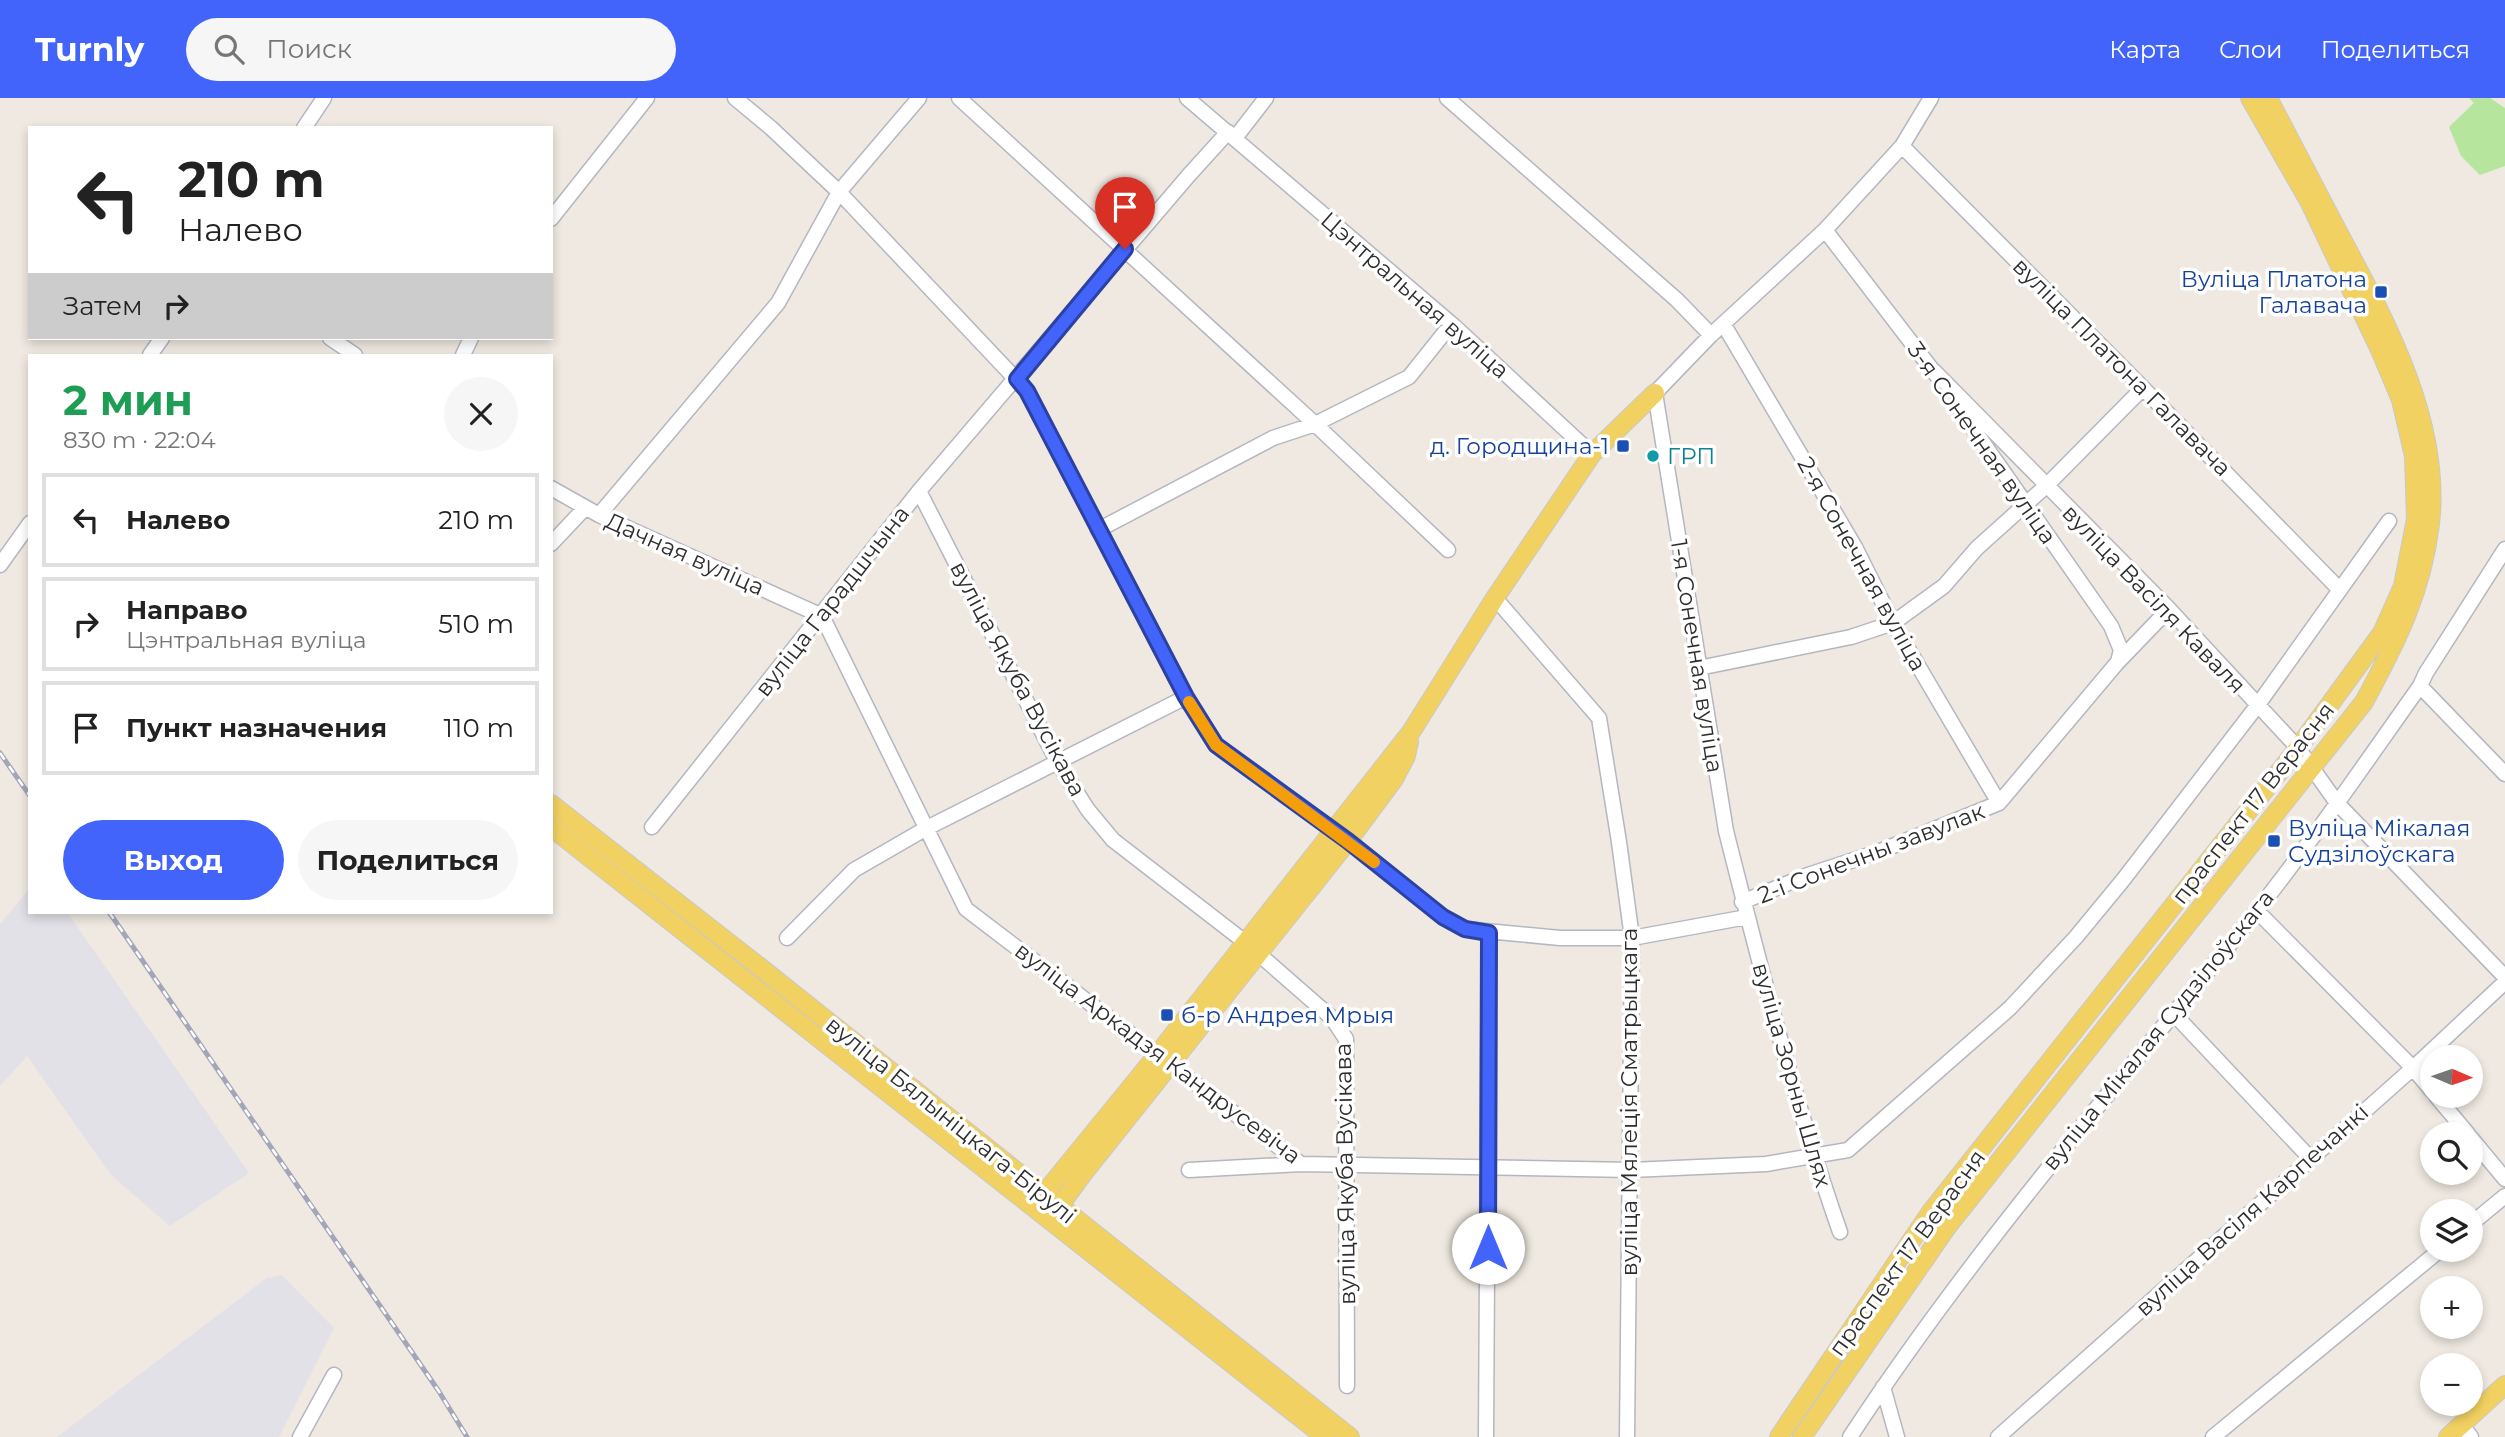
<!DOCTYPE html>
<html lang="ru">
<head>
<meta charset="utf-8">
<style>
	body { margin:0; font-family:Montserrat,sans-serif; background:#f6f6f6; color:#222; height:100vh; display:flex; flex-direction:column; font-size:26px; white-space:nowrap }
	* { box-sizing:border-box; margin:0 }
	p { font-size:23px; color:#767676 }
	.icon { flex:none; width:38px; height:38px; fill:none; stroke:currentColor; stroke-width:2; stroke-linecap:round; stroke-linejoin:round }
	.map { position:relative; flex:1; overflow:hidden }
	.panel { position:absolute; left:28px; top:256px; width:525px; height:560px; display:flex; flex-direction:column; background:#fff; border-radius:0px; box-shadow:0 4px 10px #0003 }
	.panel>* { flex:none }
	.guide { position:absolute; left:28px; top:28px; width:525px; height:214px; border-radius:0px; box-shadow:0 4px 10px #0003; background:#fff; color:#222; overflow:hidden }
	.needle { width:46px; rotate:92deg }
	.fabs { position:absolute; left:2420px; top:947px; display:grid; gap:14px }
	.fabs a { display:grid; place-items:center; width:63px; height:63px; border-radius:50%; background:#fff; box-shadow:0 4px 10px #0003; font-size:35px }
	.pin { position:absolute; display:grid; place-items:center; width:60px; height:60px; color:#fff; margin:-72px -30px; border-radius:50% 50% 50% 0; rotate:-45deg; box-shadow:0 0 7px #0007 }
	.pin .icon { rotate:45deg }
	.me { position:absolute; width:77px; margin:-38px; rotate:0deg; stroke-linejoin:round; filter:drop-shadow(0 0 5px #0008) }
	.turn { display:flex; align-items:center; gap:24px; height:147px; padding:0 35px; font-size:32px }
	.turn .icon { width:91px; height:91px; stroke-width:2.5 }
	.turn b { display:block; font-size:49px; line-height:60px }
	.then { display:flex; align-items:center; height:66px; padding:0 35px; background:#0003; gap:14px; font-size:26px }
	.round { display:grid; place-items:center; flex:none; width:74px; height:74px; border-radius:37px; background:#f6f6f6 }
	.headline { display:flex; align-items:center; justify-content:space-between; height:119px; padding:0 35px }
	h1 { font-size:42px; font-weight:700; line-height:52px; color:#1e9e55 }
	.button { display:flex; gap:14px; margin-top:auto; padding:14px 35px }
	.button a { flex:1; height:80px; border-radius:42px; background:#4264fb; color:#fff; font-size:28px; font-weight:700; line-height:80px; text-align:center }
	.button a+a { background:#f6f6f6; color:#222 }
	ul { padding:0; list-style:none }
	li { display:flex; align-items:center; gap:21px; height:94px; margin:0 14px 10px; padding:0 21px; border:4px solid #e0e0e0; border-radius:0px }
	li div { flex:1 }
	li b { display:block; font-size:26px }
	li em { font-style:normal }
	header { display:flex; align-items:center; gap:42px; box-sizing:border-box; height:98px; padding:0 35px; background:#4264fb; color:#fff }
	header strong { font-size:33px }
	nav { display:flex; gap:38px; margin-inline-start:auto; font-size:24px }
	.search { width:490px; height:63px; background:#f6f6f6; display:flex; align-items:center; gap:18px; box-sizing:border-box; padding:0 24px; border-radius:38px; color:#767676; font-size:26px }
	.map>svg:first-child { display:block }
</style>
</head>
<body>
<header>
<strong>Turnly</strong>
<div class="search"><svg class="icon" aria-label="search" viewBox="0 0 24 24"><circle cx="10" cy="10" r="6"/><path d="M15 15l6 6"/></svg>Поиск</div>
<nav><a>Карта</a><a>Слои</a><a>Поделиться</a></nav>
</header>
<div class="map">
<svg width="2505" height="1339" viewBox="0 0 2505 1339">
	<rect width="100%" height="100%" fill="#efe9e1"/>
	<path fill="#e3e1e8" d="M30,790V814H67L249,1075L170,1128L111,1077L27,958L0,988V826Z
		M282,1177L334,1230L279,1339H57L267,1180Z"/>
	<path fill="#b6e59e" d="M2469,0H2490L2505,10V68L2480,77L2461,58L2449,29L2474,5Z"/>
	<g fill="none" stroke-linecap="round" stroke-linejoin="round">
		<defs>
			<path id="minor" d="M735,0L771,30L839,94L1027,293L1186,599L1216,647L1348,743L1443,819L1465,831L1560,840H1632L1747,819
				M959,0L1315,326L1448,452
				M1187,0L1454,228L1592,356
				M1447,0L1677,202L1711,237
				M304,30L324,0
				M1902,48L2143,290L2340,492
				M551,121L647,0
				M1825,132L1937,278
				M1724,227L1855,449L1893,525L1999,705
				M330,240L355,257
				M150,257L162,240
				M463,257L471,240
				M1933,272L2169,511L2298,650L2337,705L2505,879
				M1956,306L2111,528L2121,552L2118,564
				M551,390L599,417L822,518L966,811L1301,1066
				M919,393L1058,665L1088,712L1113,742L1245,844L1332,920L1346,941L1347,1288
				M599,417L778,205L839,94L919,0
				M1098,432L1273,340L1315,326L1409,279L1445,234L1454,228
				M551,446L585,410
				M0,467L30,425
				M1495,500L1599,620L1619,744L1632,840L1627,1339
				M1699,570L1851,539L1893,525L1944,488L1977,450L2046,388L2143,290
				M2420,588L2505,676
				M652,729L919,393L1189,77L1228,34L1235,40L1266,0
				M1742,804L1808,777L1878,754L1999,705L2117,565L2169,511
				M2257,813L2413,970L2432,993
				M787,840L854,772L925,731L1186,599
				M2173,915L2310,1060
				M2436,998L2468,1036
				M2471,1040L2505,1081
				M1189,1072L1301,1066L1631,1072L1766,1066L1848,1052L2010,910L2076,839L2123,782L2257,608L2389,423
				M2471,1126L2505,1098
				M1840,1134C1794,1003 1760,868 1726,733L1655,295L1711,237L1825,132L1902,48L1931,0
				M1883,1289L1897,1339
				M2462,1327L2471,1339
				M300,1339L334,1277
				M1486,1339L1489,835
				M1850,1339C1971,1154 2117,988 2255,815C2313,742 2366,664 2420,588L2426,575L2505,451
				M1998,1339L2413,970L2505,884
				M2213,1339L2440,1152"/>
			<path id="major" d="M551,706L761,870L1350,1339
				M551,729L1325,1339
				M1034,1108L1158,956L1411,634L1495,500L1592,356L1655,295
				M1052,1118L1082,1077L1348,743L1394,681L1406,658L1409,644
				M1779,1339L1930,1115L2298,650L2382,535L2403,488L2416,421L2414,358L2401,302L2380,252L2309,103L2250,0
				M1802,1339L1947,1129L2364,604C2396,545 2422,494 2430,426C2442,323 2384,220 2337,132C2314,88 2291,44 2268,0
				M2448,1339L2505,1287"/>
		</defs>
		<use href="#minor" stroke="#b4b7c1" stroke-width="17"/>
		<use href="#major" stroke="#c9c9c9" stroke-width="20"/>
		<use href="#minor" stroke="#fff" stroke-width="14"/>
		<use href="#major" stroke="#f2d163" stroke-width="18"/>
		<defs>
			<path id="rail" d="M0,655L30,698
				M109,814L438,1292L467,1339"/>
		</defs>
		<use href="#rail" stroke="#a3a6b8" stroke-width="5"/>
		<use href="#rail" stroke="#fff" stroke-width="2.5" stroke-dasharray="8" stroke-linecap="butt"/>
	</g>
	<g fill="none" stroke-linecap="round" stroke-linejoin="round">
		<defs>
			<path id="route" d="M1125,151L1017,281L1027,293L1186,599L1216,647L1348,743L1443,819L1465,831L1489,835L1488,1150"/>
		</defs>
		<use href="#route" stroke="#2b41a3" stroke-width="18"/>
		<use href="#route" stroke="#4264fb" stroke-width="12"/>
		<path stroke="#f59e0b" stroke-width="12" d="M1189,604L1216,647L1374,764"/>
	</g>
	<g fill="#1a4fb4" stroke="#fff" stroke-width="2.5">
		<rect x="2374" y="187" width="14" height="14" rx="3.5"/>
		<rect x="1616" y="341" width="14" height="14" rx="3.5"/>
		<rect x="2267" y="736" width="14" height="14" rx="3.5"/>
		<rect x="1160" y="910" width="14" height="14" rx="3.5"/>
	</g>
	<circle fill="#0f9aa8" stroke="#fff" stroke-width="2.5" cx="1653" cy="358" r="7"/>
	<g text-anchor="middle" stroke-width="7" stroke-linejoin="round" paint-order="stroke">
		<g font-size="23" fill="#164399" stroke="#fff" text-anchor="end">
			<text x="2367" y="189">Вуліца Платона<tspan x="2367" dy="26">Галавача</tspan></text>
			<text x="1609" y="356">д. Городщина-1</text>
			<text x="2288" y="738" text-anchor="start">Вуліца Мікалая<tspan x="2288" dy="26">Судзілоўскага</tspan></text>
			<text x="1181" y="925" text-anchor="start">б-р Андрея Мрыя</text>
		</g>
		<g font-size="23" fill="#2e2e2e" stroke="#fff">
			<text transform="translate(1415 197) rotate(41)" y="8">Цэнтральная вуліца</text>
			<text transform="translate(2122 269) rotate(45)" y="8">вуліца Платона Галавача</text>
			<text transform="translate(1982 345) rotate(55)" y="8">3-я Сонечная вуліца</text>
			<text transform="translate(685 456) rotate(24)" y="8">Дачная вуліца</text>
			<text transform="translate(1862 466) rotate(61)" y="8">2-я Сонечная вуліца</text>
			<text transform="translate(2154 501) rotate(46)" y="8">вуліца Васіля Каваля</text>
			<text transform="translate(832 503) rotate(-52)" y="8">вуліца Гарадшчына</text>
			<text transform="translate(1697 558) rotate(81)" y="8">1-я Сонечная вуліца</text>
			<text transform="translate(1018 581) rotate(62)" y="8">вуліца Якуба Вусікава</text>
			<text transform="translate(2253 705) rotate(-52)" y="8">праспект 17 Верасня</text>
			<text transform="translate(1871 755) rotate(-21)" y="8">2-і Сонечны завулак</text>
			<text transform="translate(2158 932) rotate(-51)" y="8">вуліца Мікалая Судзілоўскага</text>
			<text transform="translate(1158 955) rotate(37)" y="8">вуліца Аркадзя Кандрусевіча</text>
			<text transform="translate(1792 977) rotate(74)" y="8">вуліца Зорны Шлях</text>
			<text transform="translate(1629 1004) rotate(-90)" y="8">вуліца Мялеція Сматрыцкага</text>
			<text transform="translate(951 1022) rotate(39)" y="8">вуліца Бялыніцкага-Бірулі</text>
			<text transform="translate(1345 1076) rotate(-91)" y="8">вуліца Якуба Вусікава</text>
			<text transform="translate(2252 1112) rotate(-42)" y="8">вуліца Васіля Карпечанкі</text>
			<text transform="translate(1907 1155) rotate(-54)" y="8">праспект 17 Верасня</text>
		</g>
		<g font-size="23" fill="#0d838f" stroke="#fff" text-anchor="start">
			<text x="1667" y="366">ГРП</text>
		</g>
	</g>
</svg>
<div class="fabs">
<a><svg class="needle" viewBox="-14 -14 28 28"><path d="M0-13l5 13h-10z" fill="#e53935"/><path d="M0 13l5-13h-10z" fill="#767676"/></svg></a>
<a><svg class="icon" aria-label="search" viewBox="0 0 24 24"><circle cx="10" cy="10" r="6"/><path d="M15 15l6 6"/></svg></a>
<a><svg class="icon" aria-label="layers" viewBox="0 0 24 24"><path d="M12 4l9 5-9 5-9-5zM3 14l9 5 9-5"/></svg></a>
<a>+</a>
<a>−</a>
</div>
<div class="pin" style="left:1125px;top:151px;background:#d93025"><svg class="icon" aria-label="arrive" viewBox="0 0 24 24"><path d="M6 21V4h12l-3 4 3 4H6"/></svg></div>
<svg class="me" style="left:1488px;top:1150px" viewBox="-20 -20 40 40"><circle r="19" fill="#fff"/><path d="M0-13L10 11 0 6-10 11z" fill="#4264fb"/></svg>
<div class="guide">
<div class="turn"><svg class="icon" aria-label="left" viewBox="0 0 24 24"><path d="M17 20v-9H6M10 6l-5 5 5 5"/></svg><div><b>210 m</b>Налево</div></div>
<div class="then">Затем<svg class="icon" aria-label="right" viewBox="0 0 24 24"><path d="M7 20v-9h11M14 6l5 5-5 5"/></svg></div>
</div>
<section class="panel">
<div class="headline"><div><h1>2 мин</h1><p>830 m · 22:04</p></div><a class="round"><svg class="icon" aria-label="close" viewBox="0 0 24 24"><path d="M6 6l12 12M18 6L6 18"/></svg></a></div>
<ul>
<li><svg class="icon" aria-label="left" viewBox="0 0 24 24"><path d="M17 20v-9H6M10 6l-5 5 5 5"/></svg><div><b>Налево</b></div><em>210 m</em></li>
<li><svg class="icon" aria-label="right" viewBox="0 0 24 24"><path d="M7 20v-9h11M14 6l5 5-5 5"/></svg><div><b>Направо</b><p>Цэнтральная вуліца</p></div><em>510 m</em></li>
<li><svg class="icon" aria-label="arrive" viewBox="0 0 24 24"><path d="M6 21V4h12l-3 4 3 4H6"/></svg><div><b>Пункт назначения</b></div><em>110 m</em></li>
</ul>
<div class="button"><a>Выход</a><a>Поделиться</a></div>
</section>
</div>
</body>
</html>
